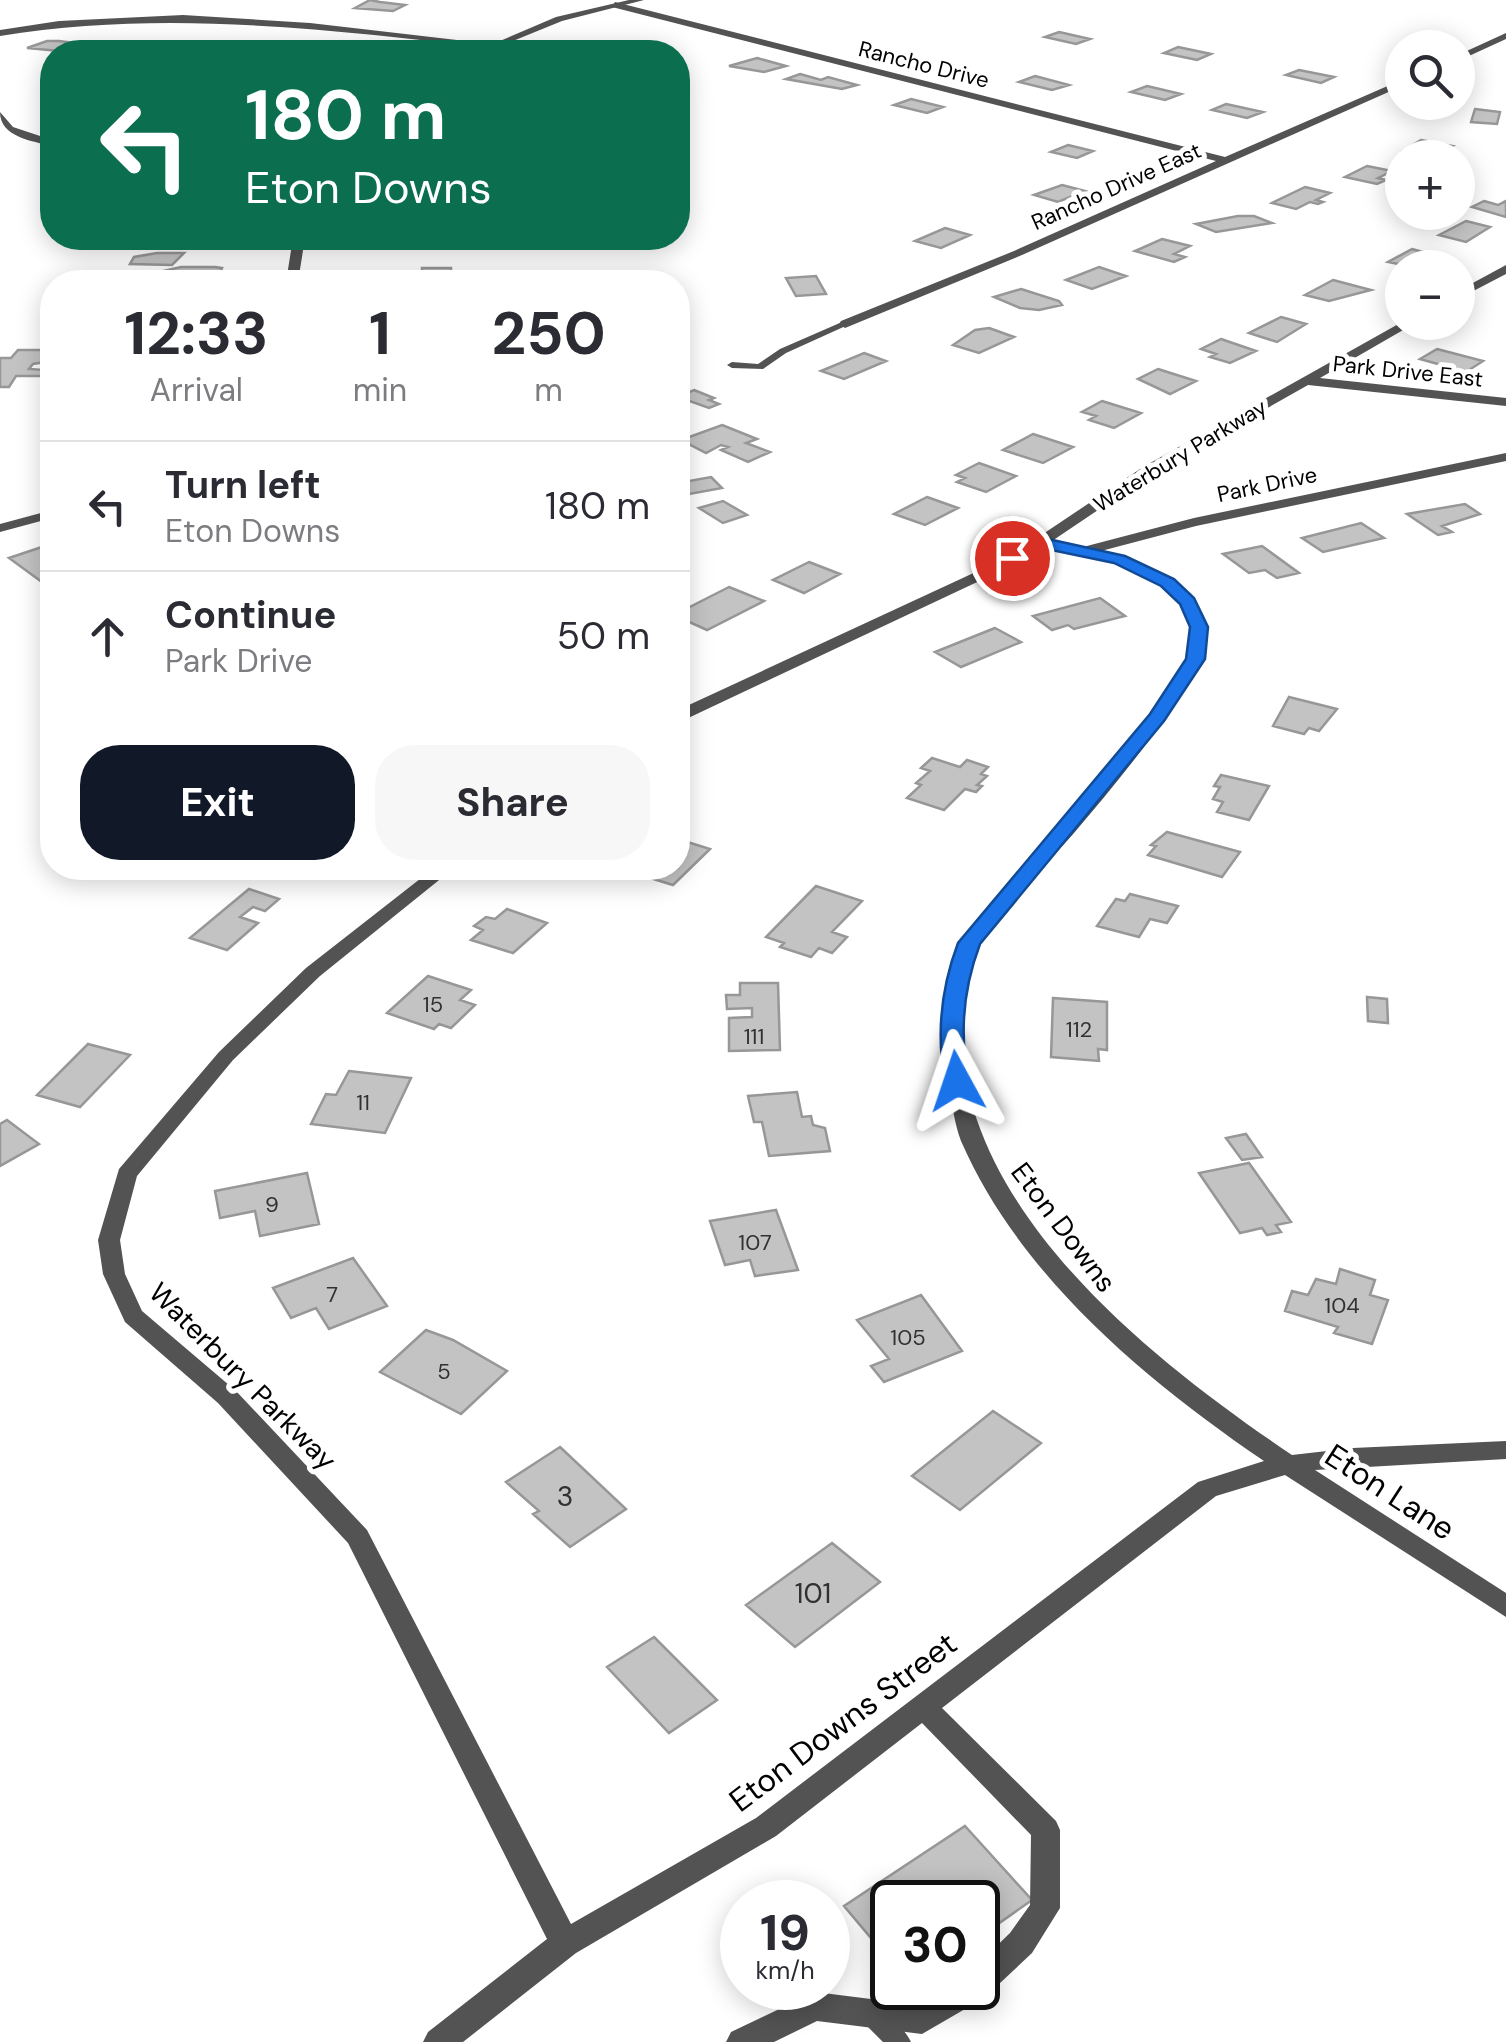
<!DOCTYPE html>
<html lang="en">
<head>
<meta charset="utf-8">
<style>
	body { margin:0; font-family:"DM Sans",sans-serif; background:#f7f7f7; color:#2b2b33; height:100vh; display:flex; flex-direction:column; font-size:38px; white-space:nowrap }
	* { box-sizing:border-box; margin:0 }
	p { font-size:32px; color:#7c7c81 }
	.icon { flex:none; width:55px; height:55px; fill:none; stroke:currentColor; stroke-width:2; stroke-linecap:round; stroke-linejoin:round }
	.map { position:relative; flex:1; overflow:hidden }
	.panel { position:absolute; left:40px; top:270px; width:650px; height:610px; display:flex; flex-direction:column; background:#fff; border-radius:40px; box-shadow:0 5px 25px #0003 }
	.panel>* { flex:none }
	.top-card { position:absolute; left:40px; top:40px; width:650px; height:210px; border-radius:40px; box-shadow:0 5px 25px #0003; background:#0b6e4f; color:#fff; overflow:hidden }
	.tools { position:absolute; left:1385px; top:30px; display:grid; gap:20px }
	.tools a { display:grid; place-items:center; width:90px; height:90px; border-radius:50%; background:#fff; box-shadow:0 5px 25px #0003; font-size:50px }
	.speed { position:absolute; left:720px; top:1880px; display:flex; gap:20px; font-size:50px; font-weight:700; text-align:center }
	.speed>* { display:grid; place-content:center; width:130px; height:130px; border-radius:50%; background:#fff; box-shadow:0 5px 25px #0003; line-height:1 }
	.speed small { font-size:25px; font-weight:400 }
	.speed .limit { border:5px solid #111; border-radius:15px; background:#fff; color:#111 }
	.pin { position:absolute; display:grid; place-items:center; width:85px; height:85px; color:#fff; margin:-42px; border:5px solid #fff; border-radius:50%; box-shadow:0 2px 10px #0007 }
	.me { position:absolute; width:110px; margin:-55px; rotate:355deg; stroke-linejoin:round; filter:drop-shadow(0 0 8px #0008) }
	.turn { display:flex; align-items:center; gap:35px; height:210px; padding:0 40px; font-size:45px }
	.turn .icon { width:130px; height:130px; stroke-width:2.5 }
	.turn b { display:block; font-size:70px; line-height:85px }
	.eta { display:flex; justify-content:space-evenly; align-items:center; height:170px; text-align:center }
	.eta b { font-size:60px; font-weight:700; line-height:70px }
	.primary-button { display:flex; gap:20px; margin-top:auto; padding:20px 40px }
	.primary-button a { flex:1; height:115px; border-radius:40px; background:#111827; color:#fff; font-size:40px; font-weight:700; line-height:115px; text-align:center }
	.primary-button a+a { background:#f7f7f7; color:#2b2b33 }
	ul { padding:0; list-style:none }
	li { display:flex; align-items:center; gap:30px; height:130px; padding:0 40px; border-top:2px solid #e1e1e2 }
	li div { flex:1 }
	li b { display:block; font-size:38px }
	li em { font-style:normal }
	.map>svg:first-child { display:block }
</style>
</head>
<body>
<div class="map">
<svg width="1506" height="2042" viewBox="0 0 1506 2042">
	<rect width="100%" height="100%" fill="#fff"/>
	<path fill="#c3c3c3" stroke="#979797" stroke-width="2.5" d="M370,0L380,2L405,5L393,11L355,8Z
		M1059,32L1090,39L1076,44L1045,37Z
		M47,41H59L75,43L59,51L27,48Z
		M158,44L180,43L198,44L187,52L150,50Z
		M1178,47L1211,54L1197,60L1164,53Z
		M757,58L786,66L764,72L729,66Z
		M1299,70L1334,77L1321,83L1286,75Z
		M800,74L821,80L828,77L857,85L842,89L786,79Z
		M1035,76L1069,85L1052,90L1019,82Z
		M1147,86L1181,94L1165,100L1131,92Z
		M911,99L943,107L927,113L894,105Z
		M1226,104L1263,112L1247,118L1212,110Z
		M1475,109L1500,112L1497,124L1471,122Z
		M1421,140L1452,146L1428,156L1403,151Z
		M1068,145L1093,151L1077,158L1051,152Z
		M1367,166L1392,171L1378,178L1386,180L1377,184L1345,177Z
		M1062,185L1085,191L1058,202L1034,195Z
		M1305,187L1330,193L1316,200L1323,202L1318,204L1310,202L1296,209L1272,203Z
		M1484,201L1498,205L1506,201V217L1472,207Z
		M1238,216H1254L1272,223L1216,232L1196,224Z
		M1466,221L1490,227L1466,242L1439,235Z
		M945,228L970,235L941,248L915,241Z
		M240,238L235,248H198L207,238Z
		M1162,239L1190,246L1174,254L1185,257L1174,262L1135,251Z
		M1412,249L1441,257L1418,268L1388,262Z
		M157,253H184L172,265L130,264L134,257Z
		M181,267H215L222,268L219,275L161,276L163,271Z
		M1099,267L1126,276L1092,289L1066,280Z
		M422,268H451V278L422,279Z
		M816,276L826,294L796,296L786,278Z
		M1333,280L1371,290L1329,301L1305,295Z
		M1021,289L1059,301L1062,305L1039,310L1020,308L994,297Z
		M1281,317L1306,324L1277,342L1249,333Z
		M989,328L1014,337L979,353L953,345L975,330Z
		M1221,339L1256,351L1230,363L1210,357L1216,354L1201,349Z
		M1437,349L1483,361L1466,372L1420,359Z
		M18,350H52L45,362L33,364L29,369L46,370L42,376H16L9,387H0V358H11Z
		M864,353L886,361L844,379L821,371Z
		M1158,369L1196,381L1170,394L1138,379Z
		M694,390L714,398L709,400L719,404L709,408L678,397Z
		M1102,401L1141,413L1114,428L1089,420L1096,416L1082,412Z
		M722,425L757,439L746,443L770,452L748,462L721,450L728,447L721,445L706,453L681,440Z
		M1033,434L1073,447L1043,463L1003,450Z
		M979,463L1016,476L986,492L957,482L965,478L956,475Z
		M711,477L722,488L684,495L678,487V483Z
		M927,497L958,508L925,525L894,514Z
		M723,501L747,515L723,523L699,508Z
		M1465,504L1480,514L1442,526L1452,532L1438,535L1407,514Z
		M1361,523L1384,538L1323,552L1302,538Z
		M45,546L52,551V578L42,582L9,558Z
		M1262,546L1299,573L1277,578L1265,570L1249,573L1223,554Z
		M809,562L840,574L804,593L773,580Z
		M729,587L764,601L707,630L678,617V613Z
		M1100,598L1125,616L1074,629L1068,625L1052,630L1033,616Z
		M995,628L1021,642L961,667L935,652Z
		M1289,697L1337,709L1319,731L1309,728L1304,734L1273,726Z
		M932,758L960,767L967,760L988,767L981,774L987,776L977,785L982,786L976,792L965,789L944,810L907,798L921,785L916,783L930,771L921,768Z
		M1221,775L1269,786L1249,820L1217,812L1223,802L1213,799L1220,787L1214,786Z
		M1167,832L1240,852L1222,877L1148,855L1156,846L1151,845Z
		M678,839L710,849L673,885L621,869L678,868Z
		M816,886L862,901L832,932L847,937L832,953L819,948L811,957L780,947L784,943L766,937Z
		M249,889L279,899L265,911L253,907L240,917L258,923L227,950L190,938Z
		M1130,894L1178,906L1167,923L1150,919L1139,937L1097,926L1116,899L1125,901Z
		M507,909L547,923L513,953L471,940L483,930L474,926L486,917L495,919Z
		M428,976L471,990L460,1000L475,1005L451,1028L439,1024L434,1029L387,1013Z
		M740,983H778L780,1050L729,1051V1018L752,1017V1008L727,1009L726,995H740Z
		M1367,997L1387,999L1388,1023L1368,1021Z
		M1053,998L1107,1002V1050L1098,1049L1099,1061L1051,1057Z
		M88,1044L130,1055L80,1107L37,1095Z
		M349,1071L411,1078L385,1133L311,1124L326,1094L336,1095Z
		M797,1092L802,1117L811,1116L813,1125L825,1128L830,1151L769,1156L762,1122H754L748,1096Z
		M7,1120L39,1144L0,1166V1124Z
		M1246,1134L1262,1157L1242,1160L1226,1138Z
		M1249,1163L1291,1222L1276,1225L1281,1232L1267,1235L1262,1228L1240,1233L1199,1173Z
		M307,1173L319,1224L260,1236L255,1211L220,1218L215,1191Z
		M776,1210L798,1270L755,1276L750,1260L725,1265L710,1221Z
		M353,1258L387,1306L329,1329L316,1308L291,1318L273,1288Z
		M1340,1269L1375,1280L1370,1295L1388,1300L1372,1344L1334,1333L1338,1327L1285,1311L1292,1291L1308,1295L1316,1279L1336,1284Z
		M921,1295L962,1351L884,1382L871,1366L889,1359L857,1320Z
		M426,1330L453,1340L507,1371L461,1414L380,1372Z
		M993,1411L1041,1443L960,1510L912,1476Z
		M560,1447L626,1509L570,1547L533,1514L539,1511L506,1482Z
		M832,1543L880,1582L795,1647L746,1605Z
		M654,1637L717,1700L669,1733L607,1667Z
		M965,1826L1032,1900L978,1938V1902H892V1963L844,1906Z"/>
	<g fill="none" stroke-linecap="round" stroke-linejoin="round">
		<path fill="#535353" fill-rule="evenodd" d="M842,322L850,324L786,353L763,369L732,368L727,365L732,362L758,364L780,349Z
			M873,2005C887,2011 904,2028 911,2042H883L865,2024L861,2016L865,2008Z"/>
		<path fill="#535353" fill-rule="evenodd" d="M615,2L1225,157L1399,81L1402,80V86L1022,255L845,328L839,324L841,321L1014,251L1216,161L612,7Z
			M183,15L310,23L500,45L495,48C329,30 166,9 0,36V30L59,21Z
			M1506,33V39L1458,61V55Z
			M0,112L13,127L52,140V146C32,141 0,137 0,112Z
			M1506,265V274L1458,299V291Z
			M1402,322H1417L1320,378L1506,398V406L1308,385L1153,473L1052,541L1083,547L1194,518L1506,453V461L1196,526L1101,551C1148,563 1215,588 1205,649C1202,672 1184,690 1172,708C1142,752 1108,793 1074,833C1037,875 974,929 965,984C930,1188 1144,1355 1292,1455L1353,1448L1506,1441V1459L1315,1470L1506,1593V1617L1285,1475L1216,1496L942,1708L1056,1821L1060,1830V1908L1032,1953L984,1998L922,2034L817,2021L774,2042H726L731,2032L815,1992L919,2005L947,1988H978V1964L1010,1933L1030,1905L1031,1835L922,1723L776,1836L576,1953L463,2042H423L428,2032L547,1939L348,1543L218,1403L125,1322L103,1274L98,1240L119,1169L219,1052L306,968L434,868H454L320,976L233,1060L137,1176L120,1240L125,1274L142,1311L236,1391L367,1530L571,1924L756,1818L1198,1482L1264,1461C1145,1380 1020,1276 961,1141C954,1123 952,1101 948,1082C941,1047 939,1012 947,977C956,936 988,909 1014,879C1065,822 1115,766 1158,704C1168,689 1181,676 1187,659C1193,644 1192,623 1184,608C1157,563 1087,557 1041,548L990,576L684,720L678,721V710L980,570L1034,540L1143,467Z"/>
		<path fill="#535353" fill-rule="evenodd" d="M629,0H644L562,21L486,52H474L556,17Z
			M293,238H305L298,282H286Z
			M52,510V518L0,532V524Z"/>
	</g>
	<path fill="#1a73e8" stroke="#114b97" stroke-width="2.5" d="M1039,537L1125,556L1174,579L1194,598L1208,627L1205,659L1164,721L980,944C963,989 959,1034 969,1081L957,1088L945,1081C936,1033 941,988 958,943L1150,714L1186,659L1190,627L1180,604L1161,586L1114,563L1042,548L1018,561L1004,558Z"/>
	<g text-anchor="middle" stroke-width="10" stroke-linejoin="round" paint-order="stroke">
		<g font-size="22" fill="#000" stroke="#fff">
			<text transform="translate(924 64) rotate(14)" y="8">Rancho Drive</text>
			<text transform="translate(1116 186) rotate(-24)" y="8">Rancho Drive East</text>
			<text transform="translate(1408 371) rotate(6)" y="8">Park Drive East</text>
			<text transform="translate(1180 455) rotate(-31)" y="8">Waterbury Parkway</text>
			<text transform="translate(1267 484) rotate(-12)" y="8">Park Drive</text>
		</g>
		<g font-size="22" fill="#313131">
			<text x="433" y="1012">15</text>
			<text x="1079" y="1037">112</text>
			<text x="754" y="1044">111</text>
			<text x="363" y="1110">11</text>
			<text x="272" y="1212">9</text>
			<text x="755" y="1250">107</text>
			<text x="332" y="1302">7</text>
			<text x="1342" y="1313">104</text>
			<text x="908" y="1345">105</text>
			<text x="444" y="1379">5</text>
		</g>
		<g font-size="28" fill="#000" stroke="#fff">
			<text transform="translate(1064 1227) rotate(53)" y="10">Eton Downs</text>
			<text transform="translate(243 1376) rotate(45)" y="10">Waterbury Parkway</text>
		</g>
		<g font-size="28" fill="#313131">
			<text x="565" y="1506">3</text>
			<text x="813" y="1603">101</text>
		</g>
		<g font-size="32" fill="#000" stroke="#fff">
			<text transform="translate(1390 1492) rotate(33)" y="11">Eton Lane</text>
			<text transform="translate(843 1722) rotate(-37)" y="11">Eton Downs Street</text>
		</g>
	</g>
</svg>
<div class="tools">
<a><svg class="icon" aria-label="search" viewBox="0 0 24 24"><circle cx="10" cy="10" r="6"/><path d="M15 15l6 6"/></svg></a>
<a>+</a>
<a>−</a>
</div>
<div class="speed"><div>19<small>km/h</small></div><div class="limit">30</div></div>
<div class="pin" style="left:1012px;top:558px;background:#d93025"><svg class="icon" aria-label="arrive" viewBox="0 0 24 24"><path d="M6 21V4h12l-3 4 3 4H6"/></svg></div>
<svg class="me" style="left:957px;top:1081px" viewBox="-20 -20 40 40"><path d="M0-17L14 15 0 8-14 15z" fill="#1a73e8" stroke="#fff" stroke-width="4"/></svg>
<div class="top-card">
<div class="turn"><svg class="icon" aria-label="left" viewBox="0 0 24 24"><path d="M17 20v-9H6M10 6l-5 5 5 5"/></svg><div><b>180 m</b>Eton Downs</div></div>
</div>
<section class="panel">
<div class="eta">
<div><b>12:33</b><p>Arrival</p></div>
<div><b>1</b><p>min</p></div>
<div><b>250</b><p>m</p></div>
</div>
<ul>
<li><svg class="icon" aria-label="left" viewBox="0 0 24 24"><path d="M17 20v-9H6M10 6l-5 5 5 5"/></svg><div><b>Turn left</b><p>Eton Downs</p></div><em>180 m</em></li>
<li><svg class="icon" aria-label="ahead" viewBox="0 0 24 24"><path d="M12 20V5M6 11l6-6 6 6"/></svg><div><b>Continue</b><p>Park Drive</p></div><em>50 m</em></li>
</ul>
<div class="primary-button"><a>Exit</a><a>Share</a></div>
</section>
</div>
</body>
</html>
